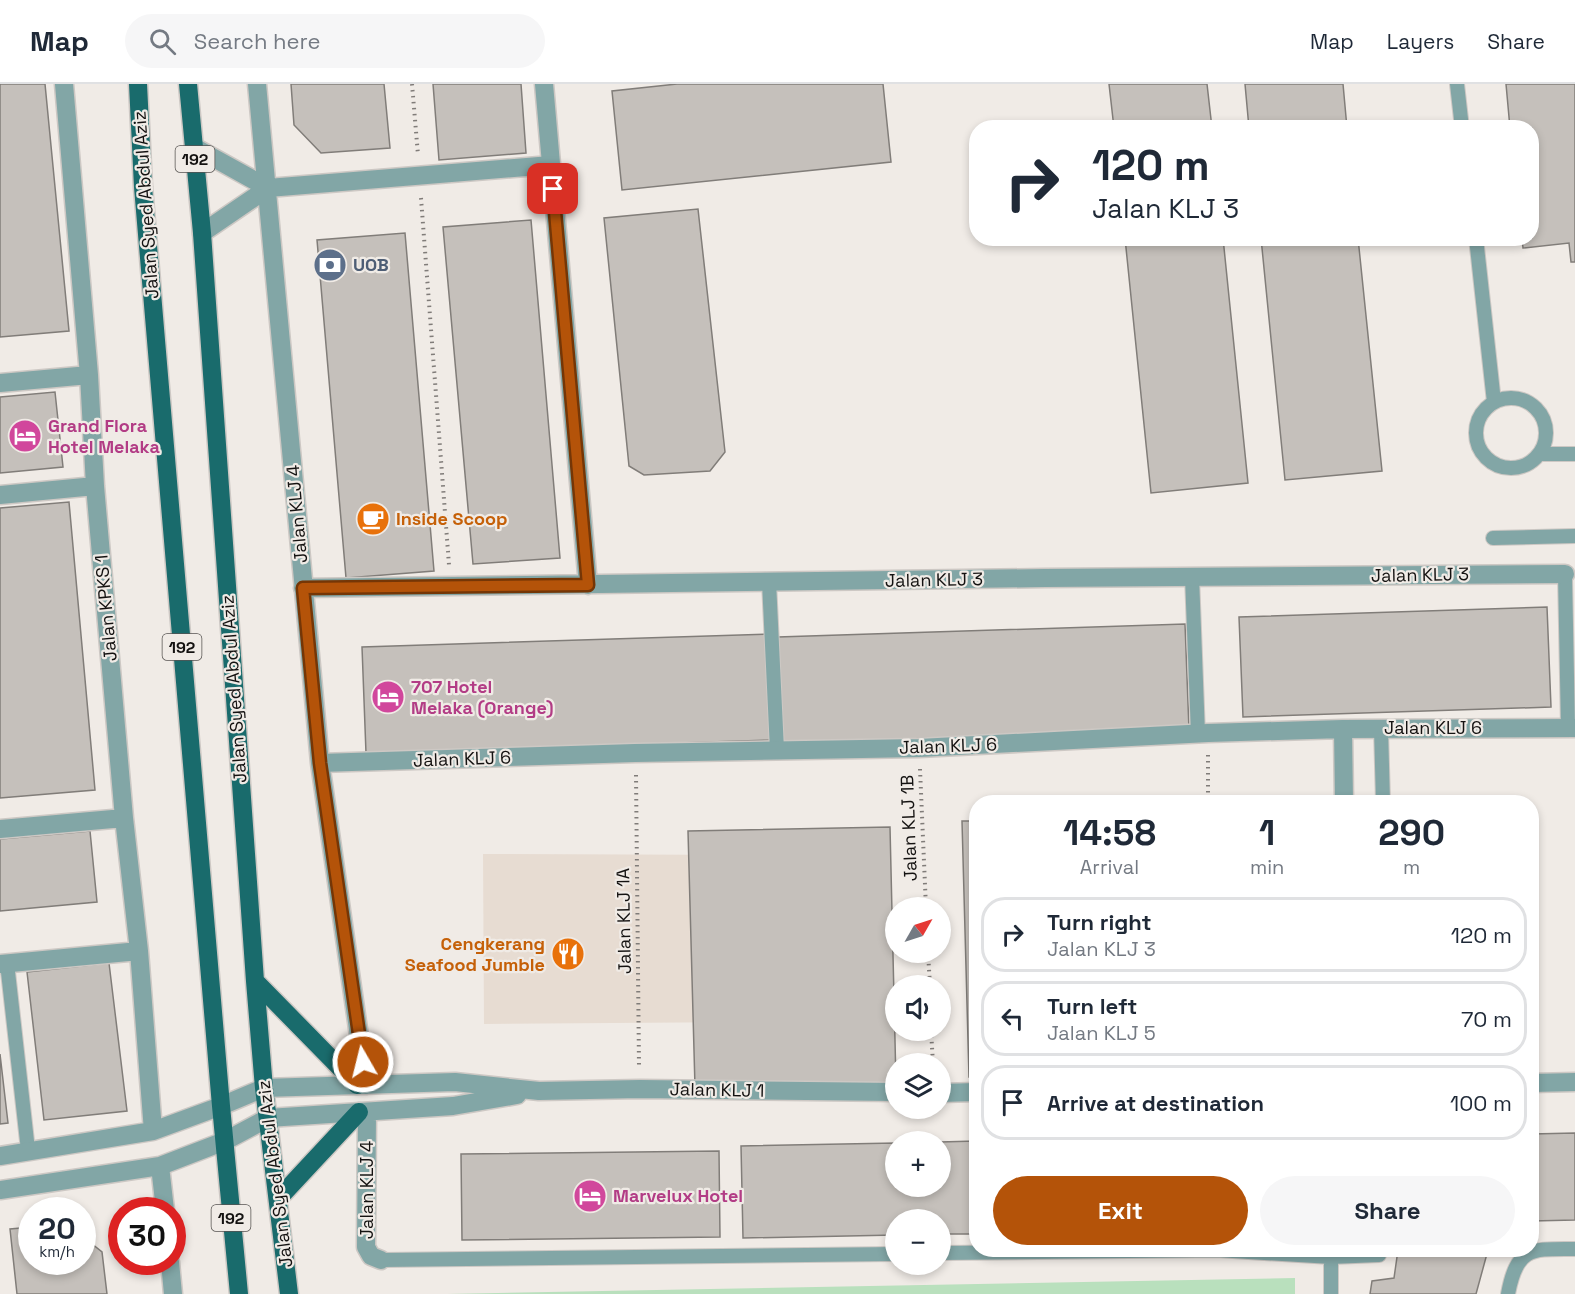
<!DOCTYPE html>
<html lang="en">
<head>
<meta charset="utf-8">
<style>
	body { margin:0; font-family:"Space Grotesk",sans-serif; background:#f6f6f7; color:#1f2937; height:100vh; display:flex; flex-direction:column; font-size:22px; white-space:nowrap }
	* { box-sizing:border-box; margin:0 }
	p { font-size:20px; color:#747a83 }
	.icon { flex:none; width:33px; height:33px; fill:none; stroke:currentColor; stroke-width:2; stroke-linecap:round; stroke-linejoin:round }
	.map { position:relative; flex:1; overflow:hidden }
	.side { position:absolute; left:969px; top:711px; width:570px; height:462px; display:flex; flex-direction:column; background:#fff; border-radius:24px; box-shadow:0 3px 9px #0003 }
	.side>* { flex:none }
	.guide { position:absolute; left:969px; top:36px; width:570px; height:126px; border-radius:24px; box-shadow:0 3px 9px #0003; background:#fff; color:#1f2937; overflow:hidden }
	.needle { width:39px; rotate:51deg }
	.controls { position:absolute; left:885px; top:813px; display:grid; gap:12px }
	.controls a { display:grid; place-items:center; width:66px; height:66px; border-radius:50%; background:#fff; box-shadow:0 3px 9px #0003; font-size:30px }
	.speed { position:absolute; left:18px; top:1113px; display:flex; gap:12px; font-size:30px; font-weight:700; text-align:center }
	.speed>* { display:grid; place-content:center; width:78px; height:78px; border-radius:50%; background:#fff; box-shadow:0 3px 9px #0003; line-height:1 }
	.speed small { font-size:15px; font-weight:400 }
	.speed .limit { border:9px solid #d22; background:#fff; color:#111 }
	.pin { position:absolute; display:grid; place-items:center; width:51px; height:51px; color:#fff; margin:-26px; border-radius:12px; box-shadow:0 3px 9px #0006 }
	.me { position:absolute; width:66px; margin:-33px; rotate:352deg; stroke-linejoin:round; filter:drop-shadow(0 0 4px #0008) }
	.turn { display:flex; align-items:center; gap:21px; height:126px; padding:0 24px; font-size:27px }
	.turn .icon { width:78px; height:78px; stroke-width:2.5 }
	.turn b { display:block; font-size:42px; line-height:51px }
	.eta { display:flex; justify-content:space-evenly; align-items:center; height:102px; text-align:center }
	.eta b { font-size:36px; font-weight:700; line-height:42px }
	.cta { display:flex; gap:12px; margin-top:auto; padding:12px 24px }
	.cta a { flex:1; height:69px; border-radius:36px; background:#b45309; color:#fff; font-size:24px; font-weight:700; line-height:69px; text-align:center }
	.cta a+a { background:#f6f6f7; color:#1f2937 }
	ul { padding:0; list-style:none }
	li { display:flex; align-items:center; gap:18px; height:75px; margin:0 12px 9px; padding:0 12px; border:3px solid #e0e1e3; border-radius:24px }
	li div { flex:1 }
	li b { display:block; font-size:22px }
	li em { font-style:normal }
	header { display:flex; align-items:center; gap:36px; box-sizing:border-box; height:84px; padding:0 30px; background:#fff; border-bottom:2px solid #e0e1e3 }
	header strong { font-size:28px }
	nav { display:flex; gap:33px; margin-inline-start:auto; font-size:21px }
	.search { width:420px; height:54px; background:#f6f6f7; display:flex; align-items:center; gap:15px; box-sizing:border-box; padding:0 21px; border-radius:33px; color:#747a83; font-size:22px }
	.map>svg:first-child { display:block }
</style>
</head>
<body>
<header>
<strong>Map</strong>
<div class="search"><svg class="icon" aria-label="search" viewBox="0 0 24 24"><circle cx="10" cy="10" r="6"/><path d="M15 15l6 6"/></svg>Search here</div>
<nav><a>Map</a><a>Layers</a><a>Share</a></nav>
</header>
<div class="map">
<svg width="1575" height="1210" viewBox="0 0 1575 1210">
	<rect width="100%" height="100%" fill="#f0ebe6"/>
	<path fill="#e7dcd2" d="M483,770L754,771L752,938L484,940Z"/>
	<path fill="#b9e0bd" d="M1295,1194V1210H447Z"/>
	<path fill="#c5c0bb" stroke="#817d79" stroke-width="1.5" d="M0,0H45L69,247L0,253Z
		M291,0H384L390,64L321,69L294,41Z
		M433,0H521L526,69L439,76Z
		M677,0H883L891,78L622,106L612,7Z
		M1109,0H1207L1212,44H1114Z
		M1245,0H1343L1347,44H1249Z
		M1506,0H1575V178H1571L1569,159L1523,164L1522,154H1532V44H1510Z
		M698,125L725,368L710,387L644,391L629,382L604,134Z
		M531,136L560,474L473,480L443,143Z
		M405,149L434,487L346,494L317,156Z
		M1125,154H1223L1248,399L1151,409Z
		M1261,154H1358L1382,387L1285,396Z
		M55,308L63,383L0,389V313Z
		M69,418L95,706L0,714V424Z
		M1547,523L1551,623L1243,633L1239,533Z
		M1185,540L1189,646L782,659L778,553Z
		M768,550L773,656L366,669L362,563Z
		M962,737H976V993H969Z
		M890,743L896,999L695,1003L688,747Z
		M90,747L97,818L0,827V755Z
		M109,879L127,1027L44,1036L27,888Z
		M0,970L8,1039L0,1040Z
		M1575,1049V1136L1532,1137V1050Z
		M976,1057V1150H940V1136H896V1151L743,1154L741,1062L896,1059V1102H940V1058Z
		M719,1067L720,1153L462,1156L461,1070Z
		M32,1143V1178H82V1152L102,1168L107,1210H17L10,1145Z
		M1398,1166H1488L1476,1210H1370L1372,1197L1394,1194Z"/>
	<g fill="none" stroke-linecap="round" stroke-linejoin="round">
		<defs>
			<path id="lane" d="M1457,0L1462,44
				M1476,154L1494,318
				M1476 349a35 35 0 1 1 70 0a35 35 0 1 1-70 0Z
				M1539,370H1575
				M1493,454L1575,452
				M1565,490L1568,644
				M1192,493L1198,650
				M769,498L777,666
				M1381,645L1383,718
				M7,879L28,1066
				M940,1169L1217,1166L1331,1173L1379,1171
				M381,1176L896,1170
				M1331,1210V1173
				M1508,1210C1517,1162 1532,1165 1575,1165"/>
			<path id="street" d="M64,0L89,291L95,402L124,734L139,867L153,1047
				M257,0L320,679L366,1001
				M544,0L588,501
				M194,63L268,104
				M202,149L268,104L551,81
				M0,299L89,291
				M0,411L95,402
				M303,504L1045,494L1565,490
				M1343,645L1344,718
				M320,679L635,669L919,664L1208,649L1343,645L1575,644
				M0,745L124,734
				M0,880L139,867
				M1532,999L1575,998
				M940,1009L976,1008
				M367,1028L366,1163L371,1172L381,1176
				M0,1072L153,1047L221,1022L264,1004L455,998L539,1007L640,1005L896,1008
				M160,1082L165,1126
				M0,1106L160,1082L225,1057L268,1034L453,1022L517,1011
				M170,1178L173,1210"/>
			<path id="primary" d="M138,0L143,103L221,1022L239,1210
				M188,0L202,149L255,897L264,1004L289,1210
				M255,897L357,1001
				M278,1115L359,1028"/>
		</defs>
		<use href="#lane" stroke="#cdc8c4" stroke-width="16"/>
		<use href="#street" stroke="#cdc8c4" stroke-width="21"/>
		<use href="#primary" stroke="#cdc8c4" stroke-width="21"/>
		<path stroke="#807c79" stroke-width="4" stroke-dasharray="1.5 4.5" stroke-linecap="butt" d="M412,0L418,71
			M421,114L449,481
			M1208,671V718
			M920,685L926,824
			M636,691L639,983
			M928,868L930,902
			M931,946L933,980"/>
		<use href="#lane" stroke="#82a6a6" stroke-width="14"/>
		<use href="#street" stroke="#82a6a6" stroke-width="18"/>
		<use href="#primary" stroke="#196b6c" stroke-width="18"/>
	</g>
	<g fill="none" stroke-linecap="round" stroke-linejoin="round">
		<defs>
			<path id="route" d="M363,978L320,679L303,504L588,501L553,105"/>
		</defs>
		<use href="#route" stroke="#753606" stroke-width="15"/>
		<use href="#route" stroke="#b45309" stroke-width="10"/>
	</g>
	<defs>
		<symbol id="bank-disc" viewBox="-11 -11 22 22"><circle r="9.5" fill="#5c6f8a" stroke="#f0ebe6"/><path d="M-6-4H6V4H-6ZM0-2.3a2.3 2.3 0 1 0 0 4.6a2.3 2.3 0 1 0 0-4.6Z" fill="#fff"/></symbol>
		<symbol id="hotel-disc" viewBox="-11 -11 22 22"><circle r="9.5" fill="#d1479c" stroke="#f0ebe6"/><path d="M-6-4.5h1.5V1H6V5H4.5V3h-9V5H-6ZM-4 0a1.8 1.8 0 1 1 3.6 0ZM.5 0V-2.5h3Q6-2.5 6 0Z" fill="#fff"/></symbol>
		<symbol id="cafe-disc" viewBox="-11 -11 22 22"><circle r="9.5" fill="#e8710a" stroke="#f0ebe6"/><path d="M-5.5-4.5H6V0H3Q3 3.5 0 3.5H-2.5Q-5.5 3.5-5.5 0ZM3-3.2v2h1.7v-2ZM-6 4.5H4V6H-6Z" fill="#fff"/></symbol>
		<symbol id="restaurant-disc" viewBox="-11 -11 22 22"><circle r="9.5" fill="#e8710a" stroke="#f0ebe6"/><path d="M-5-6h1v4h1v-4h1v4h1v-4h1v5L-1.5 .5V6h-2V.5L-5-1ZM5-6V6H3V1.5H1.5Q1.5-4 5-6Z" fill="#fff"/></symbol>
	</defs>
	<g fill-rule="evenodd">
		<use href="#bank-disc" x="311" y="162" width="38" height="38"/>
		<use href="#hotel-disc" x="6" y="333" width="38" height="38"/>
		<use href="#cafe-disc" x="354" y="416" width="38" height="38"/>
		<use href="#hotel-disc" x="369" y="594" width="38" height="38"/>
		<use href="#restaurant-disc" x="549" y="851" width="38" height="38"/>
		<use href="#hotel-disc" x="571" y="1093" width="38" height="38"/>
	</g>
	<g text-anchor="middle" stroke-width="4.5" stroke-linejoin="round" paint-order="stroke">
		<g fill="#f0ebe6" stroke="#565351" stroke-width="1.5">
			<rect x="175.5" y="62" width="39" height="26" rx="4.5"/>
			<rect x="162.5" y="550" width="39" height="26" rx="4.5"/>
			<rect x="211.5" y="1121" width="39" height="26" rx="4.5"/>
		</g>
		<g font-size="16" font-weight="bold" fill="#141211">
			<text x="195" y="81">192</text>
			<text x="182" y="569">192</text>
			<text x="231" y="1140">192</text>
		</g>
		<g font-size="18" fill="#141211" stroke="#f0ebe6">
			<text transform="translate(146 121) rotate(-94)" y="6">Jalan Syed Abdul Aziz</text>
			<text transform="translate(297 430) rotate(-95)" y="6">Jalan KLJ 4</text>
			<text transform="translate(1420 491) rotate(-1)" y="6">Jalan KLJ 3</text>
			<text transform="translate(934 496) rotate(-1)" y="6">Jalan KLJ 3</text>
			<text transform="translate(106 524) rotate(-95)" y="6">Jalan KPKS 1</text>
			<text transform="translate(234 605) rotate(-94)" y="6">Jalan Syed Abdul Aziz</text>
			<text x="1433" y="650">Jalan KLJ 6</text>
			<text transform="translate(948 662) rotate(-2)" y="6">Jalan KLJ 6</text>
			<text transform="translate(462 675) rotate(-2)" y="6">Jalan KLJ 6</text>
			<text transform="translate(909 744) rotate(-92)" y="6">Jalan KLJ 1B</text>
			<text transform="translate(624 837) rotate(-91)" y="6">Jalan KLJ 1A</text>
			<text transform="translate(717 1006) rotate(1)" y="6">Jalan KLJ 1</text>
			<text transform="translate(275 1090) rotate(-97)" y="6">Jalan Syed Abdul Aziz</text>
			<text transform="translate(367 1106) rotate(-90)" y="6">Jalan KLJ 4</text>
		</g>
		<g font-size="18" font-weight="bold" fill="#4e5e75" stroke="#f0ebe6" text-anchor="start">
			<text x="353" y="187">UOB</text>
		</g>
		<g font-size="18" font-weight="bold" fill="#b23c85" stroke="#f0ebe6" text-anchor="start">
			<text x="48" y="348">Grand Flora<tspan x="48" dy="21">Hotel Melaka</tspan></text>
			<text x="411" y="609">707 Hotel<tspan x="411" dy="21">Melaka (Orange)</tspan></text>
			<text x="613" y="1118">Marvelux Hotel</text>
		</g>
		<g font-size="18" font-weight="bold" fill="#c56008" stroke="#f0ebe6" text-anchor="start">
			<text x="396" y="441">Inside Scoop</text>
			<text x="545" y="866" text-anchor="end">Cengkerang<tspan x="545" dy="21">Seafood Jumble</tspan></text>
		</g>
	</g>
</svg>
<div class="controls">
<a><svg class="needle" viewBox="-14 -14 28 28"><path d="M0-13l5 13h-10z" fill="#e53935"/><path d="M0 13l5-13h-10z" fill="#747a83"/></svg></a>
<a><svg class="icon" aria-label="sound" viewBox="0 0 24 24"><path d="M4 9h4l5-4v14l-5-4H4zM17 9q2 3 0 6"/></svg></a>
<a><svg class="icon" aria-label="layers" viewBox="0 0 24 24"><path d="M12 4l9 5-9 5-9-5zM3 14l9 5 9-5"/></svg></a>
<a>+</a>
<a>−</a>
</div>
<div class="speed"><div>20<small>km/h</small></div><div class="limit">30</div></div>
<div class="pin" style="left:553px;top:105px;background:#d93025"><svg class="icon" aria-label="arrive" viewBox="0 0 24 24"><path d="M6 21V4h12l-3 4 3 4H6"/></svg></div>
<svg class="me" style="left:363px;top:978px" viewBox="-20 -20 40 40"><circle r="17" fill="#b45309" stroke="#fff" stroke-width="3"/><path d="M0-11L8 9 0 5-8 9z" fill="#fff"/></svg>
<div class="guide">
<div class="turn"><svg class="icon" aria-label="right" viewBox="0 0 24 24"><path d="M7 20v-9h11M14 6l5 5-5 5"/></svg><div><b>120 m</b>Jalan KLJ 3</div></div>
</div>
<section class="side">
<div class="eta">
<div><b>14:58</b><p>Arrival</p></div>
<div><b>1</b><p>min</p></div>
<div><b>290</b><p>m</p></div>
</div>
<ul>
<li><svg class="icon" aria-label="right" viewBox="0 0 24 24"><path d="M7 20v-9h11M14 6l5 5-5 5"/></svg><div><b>Turn right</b><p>Jalan KLJ 3</p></div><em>120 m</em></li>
<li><svg class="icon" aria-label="left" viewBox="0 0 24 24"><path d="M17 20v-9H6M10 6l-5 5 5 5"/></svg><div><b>Turn left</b><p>Jalan KLJ 5</p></div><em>70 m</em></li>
<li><svg class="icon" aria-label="arrive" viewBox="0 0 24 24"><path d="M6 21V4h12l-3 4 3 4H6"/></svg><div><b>Arrive at destination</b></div><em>100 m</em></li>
</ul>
<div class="cta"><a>Exit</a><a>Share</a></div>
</section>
</div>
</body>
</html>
